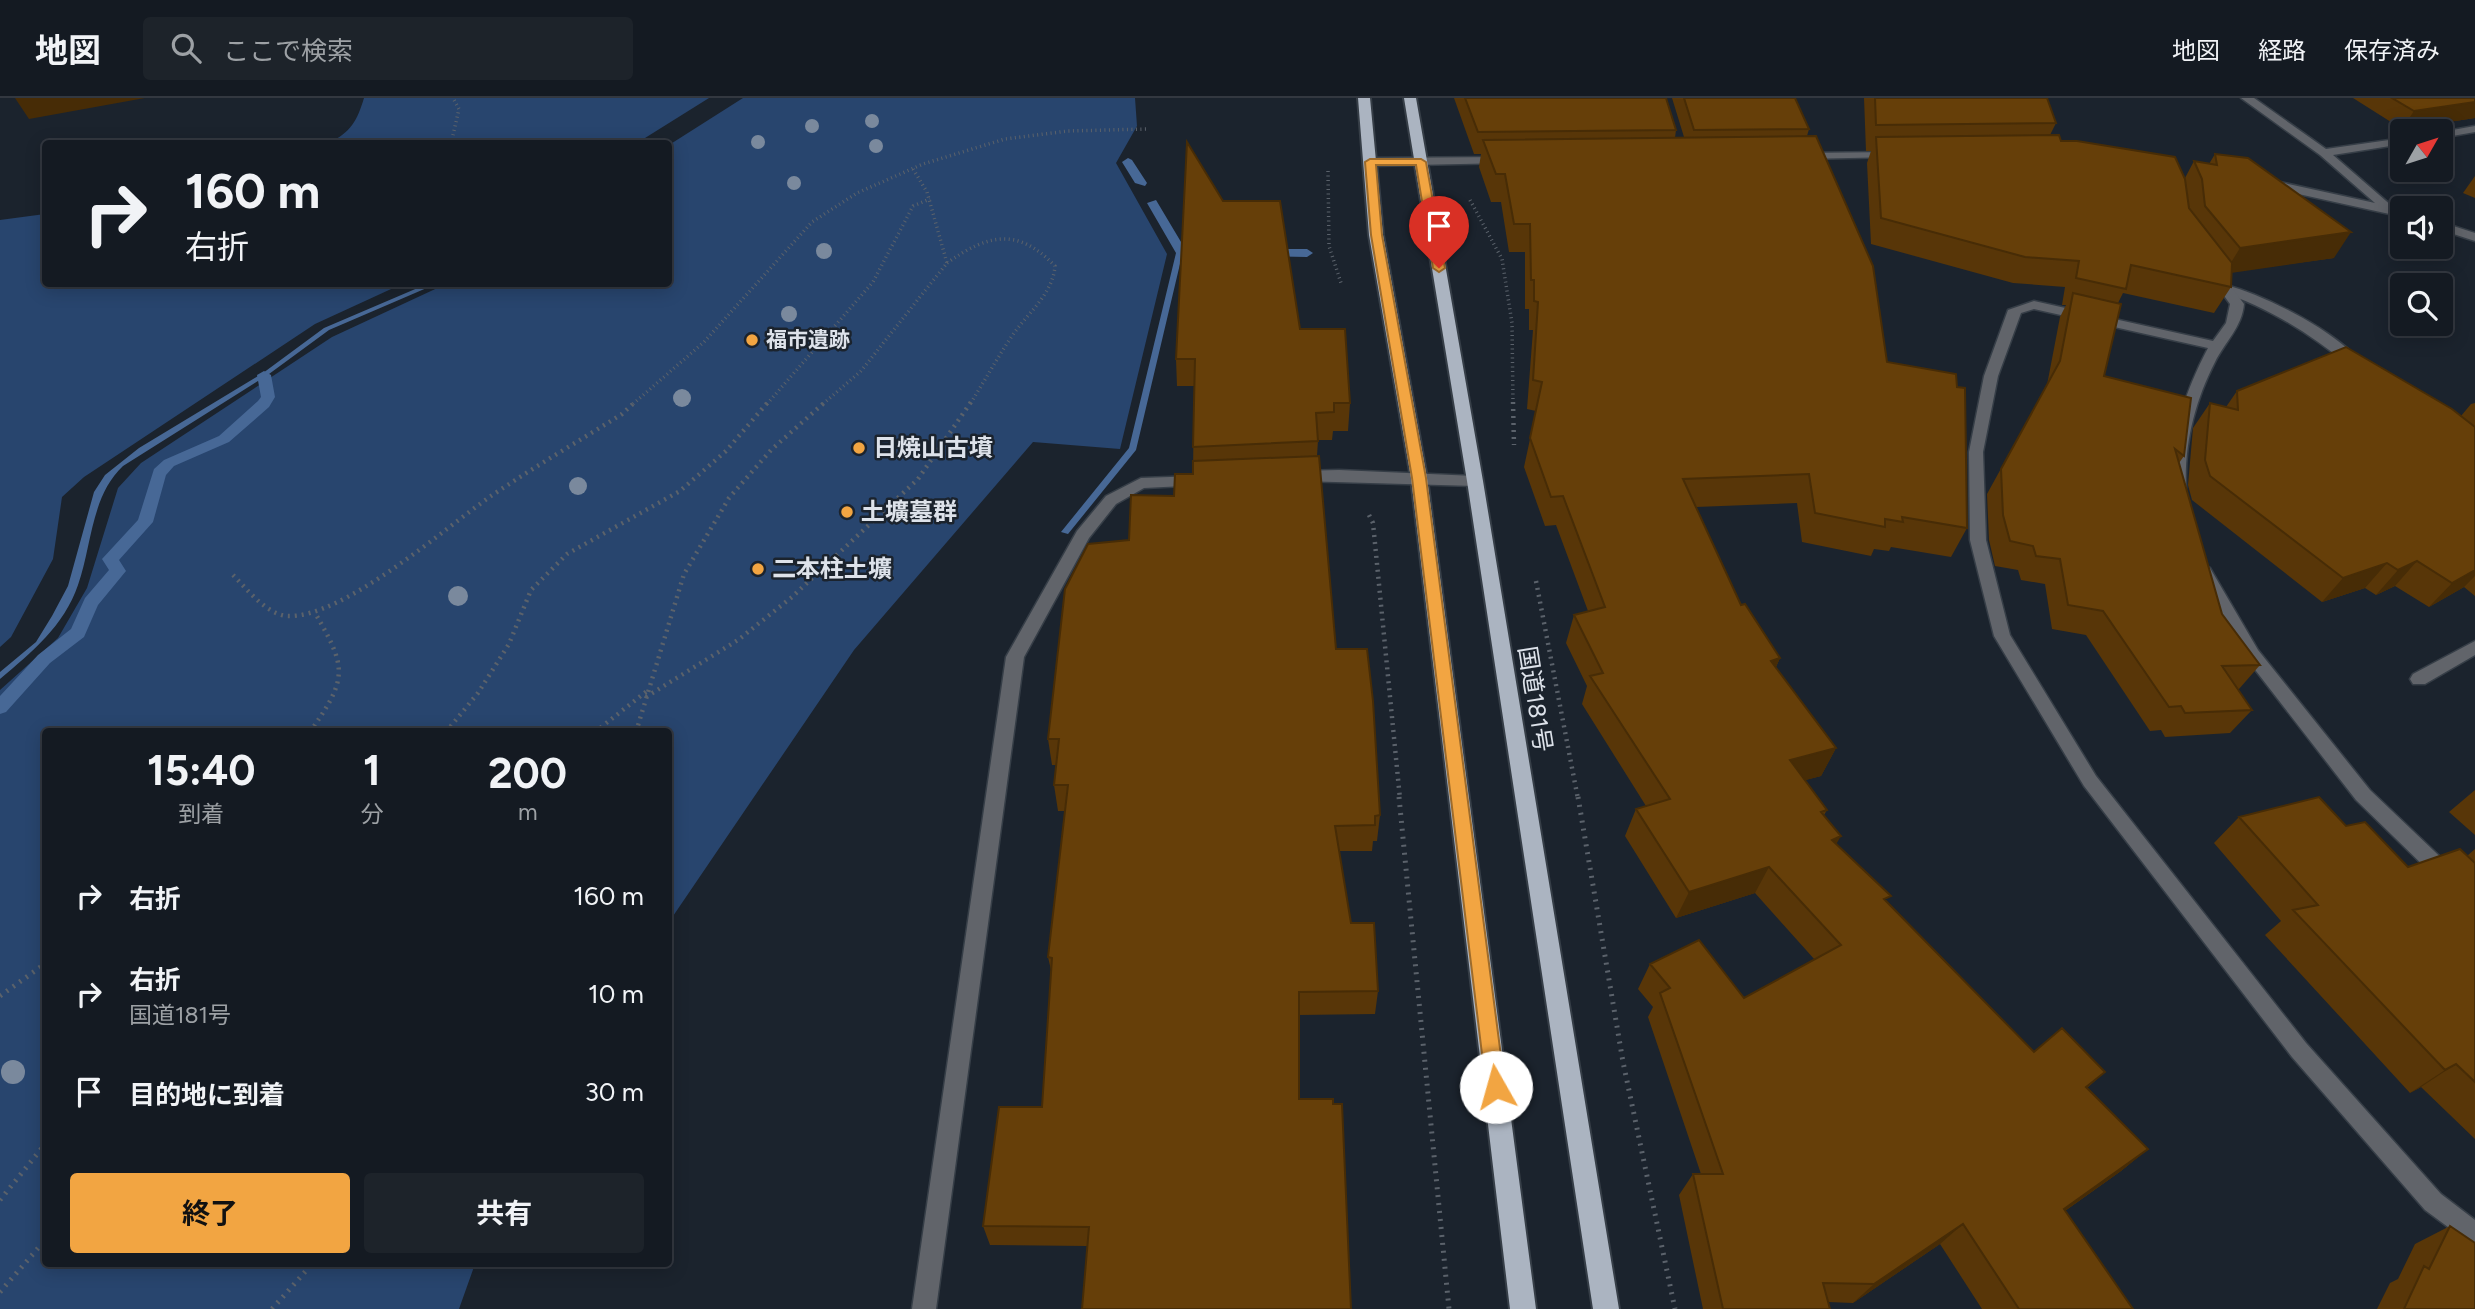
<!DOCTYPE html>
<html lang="ja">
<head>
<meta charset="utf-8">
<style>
	body { margin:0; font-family:Figtree,"Noto Sans JP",sans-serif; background:#1d232a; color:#f1f3f6; height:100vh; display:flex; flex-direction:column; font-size:26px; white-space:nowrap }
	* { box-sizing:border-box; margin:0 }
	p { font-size:23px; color:#9da1a5 }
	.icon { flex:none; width:38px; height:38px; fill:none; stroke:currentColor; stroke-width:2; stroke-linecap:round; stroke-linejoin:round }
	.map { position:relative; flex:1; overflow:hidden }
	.drawer { position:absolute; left:42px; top:630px; width:630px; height:539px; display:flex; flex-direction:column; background:#141a22; border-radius:7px; box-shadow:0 4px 18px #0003,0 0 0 2px #333840 }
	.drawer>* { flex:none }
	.top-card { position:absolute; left:42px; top:42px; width:630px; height:147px; border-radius:7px; box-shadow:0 4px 18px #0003,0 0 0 2px #333840; background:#141a22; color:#f1f3f6; overflow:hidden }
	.needle { width:46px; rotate:51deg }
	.fabs { position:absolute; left:2390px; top:21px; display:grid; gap:14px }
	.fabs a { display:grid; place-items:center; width:63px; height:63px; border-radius:7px; background:#141a22; box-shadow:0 4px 18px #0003,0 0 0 2px #333840; font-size:35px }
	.pin { position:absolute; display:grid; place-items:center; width:60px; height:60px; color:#fff; margin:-72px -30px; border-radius:50% 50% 50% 0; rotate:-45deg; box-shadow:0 0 7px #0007 }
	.pin .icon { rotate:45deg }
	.me { position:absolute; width:77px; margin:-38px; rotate:353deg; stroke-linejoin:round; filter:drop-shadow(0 0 5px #0008) }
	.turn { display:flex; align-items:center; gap:24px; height:147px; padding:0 28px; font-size:32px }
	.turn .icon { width:91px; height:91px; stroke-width:2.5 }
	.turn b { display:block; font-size:49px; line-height:60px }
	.eta { display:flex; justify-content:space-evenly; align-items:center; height:119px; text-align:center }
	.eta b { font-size:42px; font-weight:700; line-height:49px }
	.action { display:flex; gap:14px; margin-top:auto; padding:14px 28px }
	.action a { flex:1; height:80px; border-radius:7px; background:#f2a542; color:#111; font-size:28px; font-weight:700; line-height:80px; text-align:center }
	.action a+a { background:#1d232a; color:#f1f3f6 }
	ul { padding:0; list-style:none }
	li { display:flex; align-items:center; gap:21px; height:98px; padding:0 28px }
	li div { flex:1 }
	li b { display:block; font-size:26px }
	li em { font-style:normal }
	header { display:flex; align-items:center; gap:42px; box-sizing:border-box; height:98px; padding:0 35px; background:#141a22; border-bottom:2px solid #333840 }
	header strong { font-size:33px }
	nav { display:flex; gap:38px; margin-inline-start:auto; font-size:24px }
	.search { width:490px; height:63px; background:#1d232a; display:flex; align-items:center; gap:18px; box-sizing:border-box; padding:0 24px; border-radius:7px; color:#9da1a5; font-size:26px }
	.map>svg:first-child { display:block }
</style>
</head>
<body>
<header>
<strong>地図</strong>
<div class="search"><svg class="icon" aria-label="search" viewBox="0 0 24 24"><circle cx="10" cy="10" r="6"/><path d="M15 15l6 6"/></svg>ここで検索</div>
<nav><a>地図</a><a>経路</a><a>保存済み</a></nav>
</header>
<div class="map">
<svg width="2475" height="1211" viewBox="0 0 2475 1211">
	<rect width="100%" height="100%" fill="#1b232d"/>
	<path fill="#28456e" d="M364,0H709L637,45H329C351,34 357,23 364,0Z
		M743,0H1135L1137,28L1116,65L1167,156L1120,351L1033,344L854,552L669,824L668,634H46V1166H475L459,1211H0V592L58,540L87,490L118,390L141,365L332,239L446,186H668L669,47Z
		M45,116L46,186H402L315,226L84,379L62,399L53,461L11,539L0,549V122Z"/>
	<path fill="#476896" d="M1156,102L1184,149L1136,352L1068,436L1061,434L1129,350L1176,155L1147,105Z
		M427,186H436L329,232L269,276L123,368C91,398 92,447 78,487C64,528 32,554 0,581V574L36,544L52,518L68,488L94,394L105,377L139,350L263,275L324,230Z"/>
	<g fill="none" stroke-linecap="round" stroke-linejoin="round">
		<path fill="#476896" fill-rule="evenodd" d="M1128,60L1132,62L1147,85L1145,88L1135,85L1122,64Z
			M1265,151H1307L1313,155L1307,159L1261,158L1259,155Z
			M264,273L271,277L275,299L269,309L229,344L174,368L166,377L153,424L119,462L126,473L98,507L84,539L50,565L6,614L0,616V598L38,557L71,531L85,500L109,472L102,461L138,422L154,371L164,362L219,338L258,303L261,299L257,277Z"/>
		<defs>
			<path id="service" d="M2226,187C2267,198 2335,233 2362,265L2360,268H2350C2310,236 2270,210 2221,194V188Z
				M2475,543V557L2425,586H2413L2410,581L2413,576Z"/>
			<path id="minor" d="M2241,0H2254L2326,51L2403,40V46L2333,57L2393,109L2403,111V119L2262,88L2260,85L2266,81L2375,105L2320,57Z
				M2475,28V34L2441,40V34Z
				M1891,54L1897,57L1895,59L1804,61L1798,58L1804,55Z
				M1503,59L1509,63L1507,65L1370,68L1364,64L1370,60Z
				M2441,124L2475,135V143L2441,132Z
				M2213,170L2218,171L2244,206C2242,229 2225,244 2215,264C2195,303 2184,346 2186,390L2178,395L2170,390C2169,340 2185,294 2208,250L2034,211L2021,215L1998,278L1983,354L1986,442L2010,537L2096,678L2306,945L2441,1096L2475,1122V1149L2425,1112L2292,959L2084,688L1994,538L1970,442L1969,354L1984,278L2008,212L2034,203L2213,243L2226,225L2230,206L2207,174Z
				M1339,372L1475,378L1483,383L1475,388L1300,383L1292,378L1300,373Z
				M1199,378L1204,379L1207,383L1204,387L1144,390L1116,406L1089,440L1024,559L936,1211H912L1006,559L1077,433L1106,398L1141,380Z
				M2204,468L2210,470L2258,552L2370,692L2475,792V813L2468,811L2356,702L2246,560L2196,474Z"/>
			<path id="trunk" d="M1358,0H1370L1383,137L1427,380L1536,1211H1510L1411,380L1369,137Z
				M1404,0H1416L1483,383L1619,1211H1593L1467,383Z"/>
		</defs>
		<use href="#service" stroke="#363e47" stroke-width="3"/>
		<use href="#minor" stroke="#363e47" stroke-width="3"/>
		<use href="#trunk" stroke="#363e47" stroke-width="4"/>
		<path stroke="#5b626b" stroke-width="3.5" stroke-dasharray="1 3.5" stroke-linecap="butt" d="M451,46L459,11L453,0
			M1328,73L1329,148L1341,185
			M1470,102L1502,161L1512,225L1513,306
			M947,165C988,136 1018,129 1055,168C1053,197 1025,217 1010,241C996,262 984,284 970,306
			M633,306L704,244L812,124L857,95L923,66L1005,41L1068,33L1147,31
			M767,306L873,184L913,108L930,101
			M823,306L861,273L947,165L927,94L913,71"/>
		<path stroke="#5b626b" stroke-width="4.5" stroke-dasharray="2 5" stroke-linecap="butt" d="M1513,304L1514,347
			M1369,417L1373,425L1400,701
			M233,477C247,491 266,516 287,518C342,521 445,430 491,398C534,369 579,343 622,316L635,304
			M1536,483L1578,701
			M646,599L738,542L792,499L918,381L971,304
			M310,634C347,581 348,571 315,515
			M446,634L478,595L509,546L531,492L567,456L680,393L726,353L768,304
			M595,634L647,593
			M636,634L684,476L729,400L771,352L825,304"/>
		<path stroke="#5b626b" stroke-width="5" stroke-dasharray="2 6" stroke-linecap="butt" d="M1399,699L1449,1211
			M1578,699L1623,964L1675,1211
			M0,898L46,865
			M0,1102L46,1045
			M0,1194L46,1141
			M272,1211L312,1166"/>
		<use href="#service" fill="#61646a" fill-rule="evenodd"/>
		<use href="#minor" fill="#61646a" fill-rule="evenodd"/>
		<use href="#trunk" fill="#abb4c1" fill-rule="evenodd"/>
	</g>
	<g fill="#7a899d">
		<circle cx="872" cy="23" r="7"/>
		<circle cx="812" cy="28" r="7"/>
		<circle cx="758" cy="44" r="7"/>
		<circle cx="876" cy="48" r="7"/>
		<circle cx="794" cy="85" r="7"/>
		<circle cx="824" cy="153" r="8"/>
		<circle cx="789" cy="216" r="8"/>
		<circle cx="682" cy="300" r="9"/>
		<circle cx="578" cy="388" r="9"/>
		<circle cx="458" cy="498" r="10"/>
		<circle cx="13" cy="974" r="12"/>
	</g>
	<path fill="#583608" d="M1454,0H1666L1676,32L1675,40L1684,39L1672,0H1795L1809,31L1807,38L1887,264L1967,430L1951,459L1891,449L1889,453L1874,451L1871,458L1802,444L1797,405L1696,409L1741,507L1780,560L1776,569L1836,650L1821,678L1805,682L1827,712L1824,717L1836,746L1887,804L2034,954L2105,974L2087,990L2148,1051L2121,1073L2065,1113L2133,1211H1982L1940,1146L1853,1205L1828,1204L1830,1211H1703L1679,1097L1693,1076H1701L1648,919L1653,909L1638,891L1650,866L1744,900L1815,862L1755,795L1676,820L1625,738L1636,711L1646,708L1582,606L1587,588L1566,545L1574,517L1588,513L1556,427L1545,428L1524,369L1536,313L1527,311L1533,232H1529V211H1525V154H1509L1501,104H1491L1479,69L1481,56H1474Z
		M1864,0H2047L2056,25L2050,37L2061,43L2185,80L2194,63L2209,66L2215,56L2334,160L2232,174L2231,189L2214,215L2123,195L2118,205L2104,278L2184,358L2179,365L2222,516L2260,567L2239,591H2237L2252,612L2230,635L2165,639L2161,632L2150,633L2086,537L2052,531L2045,486L2021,482L2018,472L1995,468L1989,442L1987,396L2047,287L2060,219L2066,207H2062L2065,189L2013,185L1871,146L1867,65L1871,53H1866Z
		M2353,0H2475V20L2402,31Z
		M2475,78V100L2463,95Z
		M1300,231L1350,305L1348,333H1333L1332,342H1318L1317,358L1336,551L1380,717L1377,743H1373L1372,753H1339L1351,825L1378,893L1375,916L1299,917L1087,1148L990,1147L983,1128L1042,1009L1051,872L1048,859L1065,713H1058L1054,687L1056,667H1052L1048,641L1129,442L1174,398L1193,376L1194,288H1177L1176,261Z
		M2237,293L2461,318L2471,306L2475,305V498L2464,489L2429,509L2395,488L2376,497L2365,490L2322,504L2192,402L2188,387L2193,330L2210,305L2226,309Z
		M2475,692V737L2449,714Z
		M2239,719L2346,728L2408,769L2467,758L2475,751V1041L2421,989L2410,995L2265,837L2281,823L2214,745Z
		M2450,1128L2475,1211H2377L2390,1185L2398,1181L2415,1146Z"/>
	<path fill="#472c06" d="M15,0H145L29,21Z
		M2475,4V20L2402,31L2414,13Z
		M2351,134L2334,160L2224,176L2240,150Z
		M2417,463L2395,488L2376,497L2398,472Z
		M2387,465L2365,490L2322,504L2343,480Z
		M2475,472V478L2464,489L2429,509L2452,485Z
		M1780,560L1767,589L1771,563Z
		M1836,650L1821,678L1776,690L1790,662Z
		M1841,738L1825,765L1832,742Z
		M1769,769L1755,795L1676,820L1689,794Z
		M2456,966L2421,989L2410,995L2445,972Z
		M2148,1051L2121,1073L2038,1132L2064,1111Z
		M1963,1126L1940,1146L1853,1205L1874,1186Z"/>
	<path fill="#663f09" stroke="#472c06" stroke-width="2" d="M1465,0H1666L1676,32L1478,34Z
		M1684,0H1795L1809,31L1694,32Z
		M1875,0H2047L2056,25L1876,27Z
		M2392,0H2475V4L2414,13Z
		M2059,37L2061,43H2077L2175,59L2185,81L2189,110L2232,165L2231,189L2131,167L2126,191L2076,180L2079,163L2025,159L1881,120L1876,39Z
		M1816,38L1873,168L1887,264L1956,276L1957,289L1965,290L1967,430L1902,419L1903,424L1885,421V429L1815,415L1809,376L1683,381L1741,507L1745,506L1780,560L1771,563L1836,650L1790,662L1827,712L1821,714L1841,738L1832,742L1891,798L1884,801L2034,954L2062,930L2105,974L2086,989L2148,1051L2064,1111L2133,1211H2019L1963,1126L1874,1186L1823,1185L1830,1211H1723L1693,1076H1723L1660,895L1670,890L1650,866L1699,842L1744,900L1841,847L1769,769L1689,794L1636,711L1670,701L1590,578L1603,575L1574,517L1605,509L1563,398L1551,399L1530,340L1542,284L1533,282L1538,204L1534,203V182H1531L1530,126H1514L1505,76H1496L1483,42Z
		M1187,44L1223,103H1280L1300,231H1345L1350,305H1334V314L1316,315L1318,343L1193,349L1195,261H1176Z
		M2215,56L2248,60L2351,134L2240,150L2205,108L2202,81L2194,63L2217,67Z
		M2073,195L2121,206L2104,278L2191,300L2184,358L2175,351L2222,516L2260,567L2222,568L2252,612L2185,615L2181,608L2169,609L2103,513L2068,507L2060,461L2036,458L2033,448L2010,443L2003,417L2001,371L2060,263Z
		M2346,249L2452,311L2475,329V472L2452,485L2417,463L2398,472L2387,465L2343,480L2210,378L2205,362L2210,305L2238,312L2237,293Z
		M1319,358L1336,551H1367L1373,603L1380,717L1375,718V727L1335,728L1351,825H1374L1378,893L1299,894V1001H1333V1006H1342L1351,1211H1082L1089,1129L983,1128L999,1009H1042L1052,860L1048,859L1068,687H1054L1059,641H1048L1065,491L1088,446L1129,442L1131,397L1174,398L1175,376H1193V363Z
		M2319,699L2346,728L2365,724L2408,769L2460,751L2475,765V984L2456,966L2445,972L2293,812L2318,807L2239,719Z
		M2450,1128L2475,1145V1211H2404L2424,1168L2429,1171Z"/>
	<path fill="#f2a542" stroke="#9d6b2b" stroke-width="2" d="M1370,61H1421L1426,64L1445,170L1439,174L1433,170L1416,67H1376L1382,137L1426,380L1505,989L1502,996L1496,999L1489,996L1486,989L1412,380L1371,137L1365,64Z"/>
	<g fill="#f2a542" stroke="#1b232d" stroke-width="2.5">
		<circle cx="752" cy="242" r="7"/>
		<circle cx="859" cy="350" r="7"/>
		<circle cx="847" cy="414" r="7"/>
		<circle cx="758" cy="471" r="7"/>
	</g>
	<g text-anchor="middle" stroke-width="5" stroke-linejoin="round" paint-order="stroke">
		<g font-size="21" font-weight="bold" fill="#dde2ea" stroke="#1b232d" text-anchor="start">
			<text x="766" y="249">福市遺跡</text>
		</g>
		<g font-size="24" font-weight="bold" fill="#dde2ea" stroke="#1b232d" text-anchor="start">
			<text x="873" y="358">日焼山古墳</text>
			<text x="861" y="422">土壙墓群</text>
			<text x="772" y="479">二本柱土壙</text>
		</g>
		<g font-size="24" fill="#dde2ea" stroke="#1b232d">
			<text transform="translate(1535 601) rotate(81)" y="8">国道181号</text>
		</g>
	</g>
</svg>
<div class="fabs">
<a><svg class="needle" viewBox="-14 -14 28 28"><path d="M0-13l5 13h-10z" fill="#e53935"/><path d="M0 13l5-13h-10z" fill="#9da1a5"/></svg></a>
<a><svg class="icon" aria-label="sound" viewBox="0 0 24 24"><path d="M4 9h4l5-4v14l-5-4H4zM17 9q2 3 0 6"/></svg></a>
<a><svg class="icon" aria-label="search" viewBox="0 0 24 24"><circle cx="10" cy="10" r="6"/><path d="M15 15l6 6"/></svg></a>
</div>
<div class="pin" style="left:1439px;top:170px;background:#d93025"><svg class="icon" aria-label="arrive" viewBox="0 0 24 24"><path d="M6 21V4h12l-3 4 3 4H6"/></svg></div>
<svg class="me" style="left:1496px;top:989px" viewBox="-20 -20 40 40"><circle r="19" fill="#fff"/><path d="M0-13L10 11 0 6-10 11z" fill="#f2a542"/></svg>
<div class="top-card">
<div class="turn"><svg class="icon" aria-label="right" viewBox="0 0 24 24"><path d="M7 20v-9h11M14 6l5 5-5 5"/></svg><div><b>160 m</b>右折</div></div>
</div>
<section class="drawer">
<div class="eta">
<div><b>15:40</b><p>到着</p></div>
<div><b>1</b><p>分</p></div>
<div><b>200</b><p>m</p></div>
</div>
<ul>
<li><svg class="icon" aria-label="right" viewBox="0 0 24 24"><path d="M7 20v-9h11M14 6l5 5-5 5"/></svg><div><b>右折</b></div><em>160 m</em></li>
<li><svg class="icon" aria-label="right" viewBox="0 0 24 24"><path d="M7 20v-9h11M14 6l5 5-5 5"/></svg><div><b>右折</b><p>国道181号</p></div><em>10 m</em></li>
<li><svg class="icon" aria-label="arrive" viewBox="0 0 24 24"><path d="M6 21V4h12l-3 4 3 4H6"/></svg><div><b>目的地に到着</b></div><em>30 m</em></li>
</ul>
<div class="action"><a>終了</a><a>共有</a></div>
</section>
</div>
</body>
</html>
